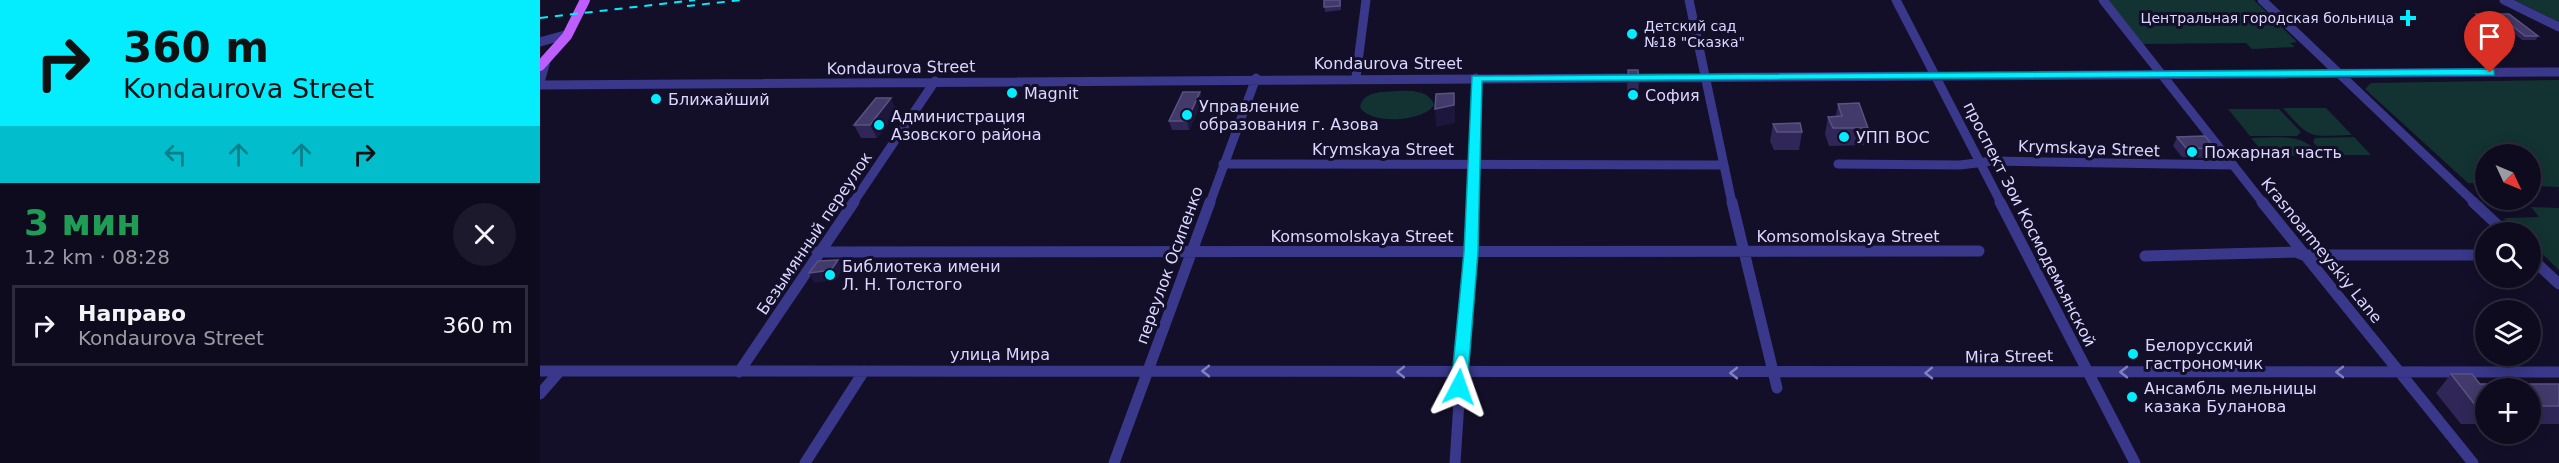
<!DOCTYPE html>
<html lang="ru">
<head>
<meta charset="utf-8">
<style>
	body { margin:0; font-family:"DejaVu Sans",sans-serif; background:#1c192c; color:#f1f3f6; height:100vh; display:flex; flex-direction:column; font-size:22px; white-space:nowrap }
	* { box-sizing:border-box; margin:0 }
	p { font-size:20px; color:#9b9ba4 }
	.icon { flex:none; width:33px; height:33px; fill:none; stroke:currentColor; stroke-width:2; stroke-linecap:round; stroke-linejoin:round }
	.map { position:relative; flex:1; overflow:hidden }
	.side { display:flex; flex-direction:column; background:#0e0b1f; width:540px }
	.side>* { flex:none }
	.top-card { background:#03edff; color:#111; overflow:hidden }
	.needle { width:39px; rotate:134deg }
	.tools { position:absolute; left:1935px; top:144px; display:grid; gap:12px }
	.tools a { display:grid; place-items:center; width:66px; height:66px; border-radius:50%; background:#0e0b1f; box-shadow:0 3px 15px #0003,0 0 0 2px #2e2b3d; font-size:30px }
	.pin { position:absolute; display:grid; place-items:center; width:51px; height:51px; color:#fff; margin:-62px -26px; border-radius:50% 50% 50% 0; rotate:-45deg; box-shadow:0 0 6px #0007 }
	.pin .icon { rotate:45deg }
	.me { position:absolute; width:66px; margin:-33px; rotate:4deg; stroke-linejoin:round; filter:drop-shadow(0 0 4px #0008) }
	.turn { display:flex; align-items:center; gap:21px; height:126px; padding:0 24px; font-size:27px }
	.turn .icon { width:78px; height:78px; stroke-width:2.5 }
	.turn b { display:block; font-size:42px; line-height:51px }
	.lanes { display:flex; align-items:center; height:57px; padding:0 24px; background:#0003; justify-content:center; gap:30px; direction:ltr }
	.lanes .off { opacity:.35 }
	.round { display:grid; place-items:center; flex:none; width:63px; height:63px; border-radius:32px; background:#1c192c }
	.headline { display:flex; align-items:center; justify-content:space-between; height:102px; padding:0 24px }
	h1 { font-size:36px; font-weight:800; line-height:45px; color:#1e9e55 }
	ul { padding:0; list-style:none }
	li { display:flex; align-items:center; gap:18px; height:81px; margin:0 12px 9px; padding:0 12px; border:3px solid #2e2b3d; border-radius:0px }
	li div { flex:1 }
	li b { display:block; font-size:22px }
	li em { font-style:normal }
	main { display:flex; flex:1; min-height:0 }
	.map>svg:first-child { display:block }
</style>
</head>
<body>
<main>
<section class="side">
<div class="top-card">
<div class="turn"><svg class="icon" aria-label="right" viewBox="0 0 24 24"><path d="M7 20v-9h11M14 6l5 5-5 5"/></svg><div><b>360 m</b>Kondaurova Street</div></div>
<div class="lanes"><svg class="icon off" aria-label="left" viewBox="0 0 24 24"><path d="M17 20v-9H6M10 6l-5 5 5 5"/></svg><svg class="icon off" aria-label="ahead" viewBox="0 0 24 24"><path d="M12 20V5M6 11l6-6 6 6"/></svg><svg class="icon off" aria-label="ahead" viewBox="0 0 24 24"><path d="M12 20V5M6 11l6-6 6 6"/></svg><svg class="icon" aria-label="right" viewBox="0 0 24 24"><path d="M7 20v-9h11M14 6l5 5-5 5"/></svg></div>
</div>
<div class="headline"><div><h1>3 мин</h1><p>1.2 km · 08:28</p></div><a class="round"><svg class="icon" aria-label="close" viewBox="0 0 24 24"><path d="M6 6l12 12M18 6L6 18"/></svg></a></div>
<ul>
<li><svg class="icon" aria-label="right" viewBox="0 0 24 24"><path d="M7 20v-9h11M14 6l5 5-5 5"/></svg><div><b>Направо</b><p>Kondaurova Street</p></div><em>360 m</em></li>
</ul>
</section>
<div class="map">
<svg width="2019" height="463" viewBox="0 0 2019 463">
	<rect width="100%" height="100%" fill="#130f29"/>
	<path fill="#123331" d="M1563,0H1714L1757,42L1750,43L1755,47L1712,49L1706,43L1597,44Z
		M1975,0H2019V22Z
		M2019,80V187L1991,186L1990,154H1946L1945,184L1928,183L1825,89L1831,83Z
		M842,92C857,91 889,86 894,105C884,122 829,125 820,107C822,96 832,93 842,92Z
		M1743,108H1786L1812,135C1770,136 1772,141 1743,108Z
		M1688,109H1739L1761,132L1757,136H1710Z
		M1814,137L1831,155H1785L1773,142L1775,138Z
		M1711,138C1740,138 1761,132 1781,155L1726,156Z
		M1991,207L2019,208V270L1991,243L1990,232H1979L1964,218L1999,217Z"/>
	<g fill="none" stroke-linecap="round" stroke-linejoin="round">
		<path stroke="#39388a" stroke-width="9" d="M1149,0L1192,203
			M1356,0L1461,203
			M1563,0L1723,203
			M1722,0L1935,203
			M1964,0L2019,27
			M0,42L25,35
			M816,77L826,0
			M0,82L6,61
			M0,85L2019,72
			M683,164L1183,165
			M1298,164L1420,165L1453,161L1692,165
			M313,203L395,81
			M670,203L716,78
			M932,203L936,78"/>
		<path stroke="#39388a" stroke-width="11" d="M1192,202L1237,388
			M1460,202L1595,463
			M1722,202L1933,463
			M1933,202L1965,232
			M277,252L1439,251
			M1605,256L1756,252L1763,255H1946
			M1990,257L2019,284
			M0,371L2019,372
			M199,372L314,202
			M0,394L20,371
			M265,463L324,371
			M574,463L670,202
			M915,463L932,202"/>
		<path stroke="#bf5eff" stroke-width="10" d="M0,66L27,36L45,0"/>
		<path stroke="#03edff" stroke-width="2" stroke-dasharray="8 7" stroke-linecap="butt" d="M147,6L202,0
			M0,18L155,0"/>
	</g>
	<path fill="#302758" d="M784,0H801V10L785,12Z
		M1936,14H1969L1998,36L1996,40H1982L1967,28L1958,25H1942L1933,18Z
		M1088,70L1099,81L1098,98L1088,99L1087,87Z
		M660,92L662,101L649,130H632L629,121Z
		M1298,104L1328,128L1324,145L1289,146L1285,134L1288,117L1296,116Z
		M357,111L337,138H321L314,125Z
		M1233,124L1262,132L1259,150H1234L1230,141Z
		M1637,137L1675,149L1671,158L1642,157L1633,146Z
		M1911,374L1940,384H2019V424H1990V388H1946V424H1921L1896,393Z"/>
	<path fill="#1d163d" d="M660,92L662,101L649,130L647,121Z
		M914,93L915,110V123L896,127L895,109Z
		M351,98L357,111L337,138L330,125Z
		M298,260L303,270L296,280L274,283L269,273Z"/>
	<path fill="#423a6a" stroke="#5a5381" stroke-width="1.5" d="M784,0H800V6L784,7Z
		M1936,14H1969L1998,36H1985L1970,24L1961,21H1945Z
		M1088,70H1098L1099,81H1089Z
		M643,92H660L647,121H629Z
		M914,93V105L895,109L896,94Z
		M336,98H351L330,125H314Z
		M1319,103L1328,128H1293L1288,117L1302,116L1298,104Z
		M1260,123L1262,132H1237L1233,124Z
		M1665,136L1675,149L1646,148L1637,137Z
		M298,260L291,270L269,273L278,261Z
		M1911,374H1932L1940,384H2019V406H1990V388H1946V406H1936Z"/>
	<defs><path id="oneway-chevron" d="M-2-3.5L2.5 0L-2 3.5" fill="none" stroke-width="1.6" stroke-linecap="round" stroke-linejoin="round" transform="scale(1.5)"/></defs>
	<g stroke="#8280bf">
		<use href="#oneway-chevron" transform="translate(666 371) rotate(-180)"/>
		<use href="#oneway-chevron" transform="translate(861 372) rotate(-180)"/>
		<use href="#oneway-chevron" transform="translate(1584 372) rotate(-180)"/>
		<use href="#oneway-chevron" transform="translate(1800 372) rotate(180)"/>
		<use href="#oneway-chevron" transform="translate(1194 373) rotate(-180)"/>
		<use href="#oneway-chevron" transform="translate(1389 373) rotate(179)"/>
	</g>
	<path fill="#03edff" stroke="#029aa6" stroke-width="1.5" d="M1950,69L1954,70V75L942,81L938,252L927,387L919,393L911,387L924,252L932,76Z"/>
	<g fill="#03edff" stroke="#130f29" stroke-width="2">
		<path d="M1865 9h6v6h6v6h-6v6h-6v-6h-6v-6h6z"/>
		<circle cx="1092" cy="34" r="6"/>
		<circle cx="472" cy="93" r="6"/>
		<circle cx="1093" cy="95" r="6"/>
		<circle cx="116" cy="99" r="6"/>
		<circle cx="647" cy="115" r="6"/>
		<circle cx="339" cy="125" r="6"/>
		<circle cx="1304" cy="137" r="6"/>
		<circle cx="1652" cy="152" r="6"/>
		<circle cx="290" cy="275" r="6"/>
		<circle cx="1593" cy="354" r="6"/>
		<circle cx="1592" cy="397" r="6"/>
	</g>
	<g text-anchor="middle" stroke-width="6" stroke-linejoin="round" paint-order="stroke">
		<g font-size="14" fill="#dbd7ff" stroke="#130f29" text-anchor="end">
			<text x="1854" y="23">Центральная городская больница</text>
			<text x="1104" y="31" text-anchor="start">Детский сад<tspan x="1104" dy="16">№18 "Сказка"</tspan></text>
		</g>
		<g font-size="16" fill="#dbd7ff" stroke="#130f29">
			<text x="848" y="69">Kondaurova Street</text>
			<text transform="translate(361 67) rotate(-1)" y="6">Kondaurova Street</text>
			<text transform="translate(1549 148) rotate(2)" y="6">Krymskaya Street</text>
			<text x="843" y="155">Krymskaya Street</text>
			<text transform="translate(1490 224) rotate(63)" y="6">проспект Зои Космодемьянской</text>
			<text transform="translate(274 233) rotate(-56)" y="6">Безымянный переулок</text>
			<text x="822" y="242">Komsomolskaya Street</text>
			<text x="1308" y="242">Komsomolskaya Street</text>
			<text transform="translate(1782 250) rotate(51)" y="6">Krasnoarmeyskiy Lane</text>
			<text transform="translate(629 265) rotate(-70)" y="6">переулок Осипенко</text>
			<text x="460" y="360">улица Мира</text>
			<text transform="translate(1469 356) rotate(-1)" y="6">Mira Street</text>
		</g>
		<g font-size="16" fill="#dbd7ff" stroke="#130f29" text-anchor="start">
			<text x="484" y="99">Magnit</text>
			<text x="1105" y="101">София</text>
			<text x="128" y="105">Ближайший</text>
			<text x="659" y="112">Управление<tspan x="659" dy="18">образования г. Азова</tspan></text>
			<text x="351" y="122">Администрация<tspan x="351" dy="18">Азовского района</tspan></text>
			<text x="1316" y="143">УПП ВОС</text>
			<text x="1664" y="158">Пожарная часть</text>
			<text x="302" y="272">Библиотека имени<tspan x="302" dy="18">Л. Н. Толстого</tspan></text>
			<text x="1605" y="351">Белорусский<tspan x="1605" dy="18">гастрономчик</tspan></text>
			<text x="1604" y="394">Ансамбль мельницы<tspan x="1604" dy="18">казака Буланова</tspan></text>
		</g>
	</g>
</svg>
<div class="tools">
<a><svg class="needle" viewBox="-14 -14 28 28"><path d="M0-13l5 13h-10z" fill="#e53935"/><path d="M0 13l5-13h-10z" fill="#9b9ba4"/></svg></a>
<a><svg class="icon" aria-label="search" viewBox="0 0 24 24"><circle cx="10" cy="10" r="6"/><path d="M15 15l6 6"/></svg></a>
<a><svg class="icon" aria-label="layers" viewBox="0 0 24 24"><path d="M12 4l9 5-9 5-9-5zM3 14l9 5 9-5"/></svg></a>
<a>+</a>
</div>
<div class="pin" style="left:1950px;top:73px;background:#d93025"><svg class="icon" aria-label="arrive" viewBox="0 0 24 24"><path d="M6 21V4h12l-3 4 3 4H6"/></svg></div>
<svg class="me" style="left:919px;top:387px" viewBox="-20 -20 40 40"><path d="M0-17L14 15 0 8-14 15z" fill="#03edff" stroke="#fff" stroke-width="4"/></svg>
</div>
</main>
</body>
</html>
